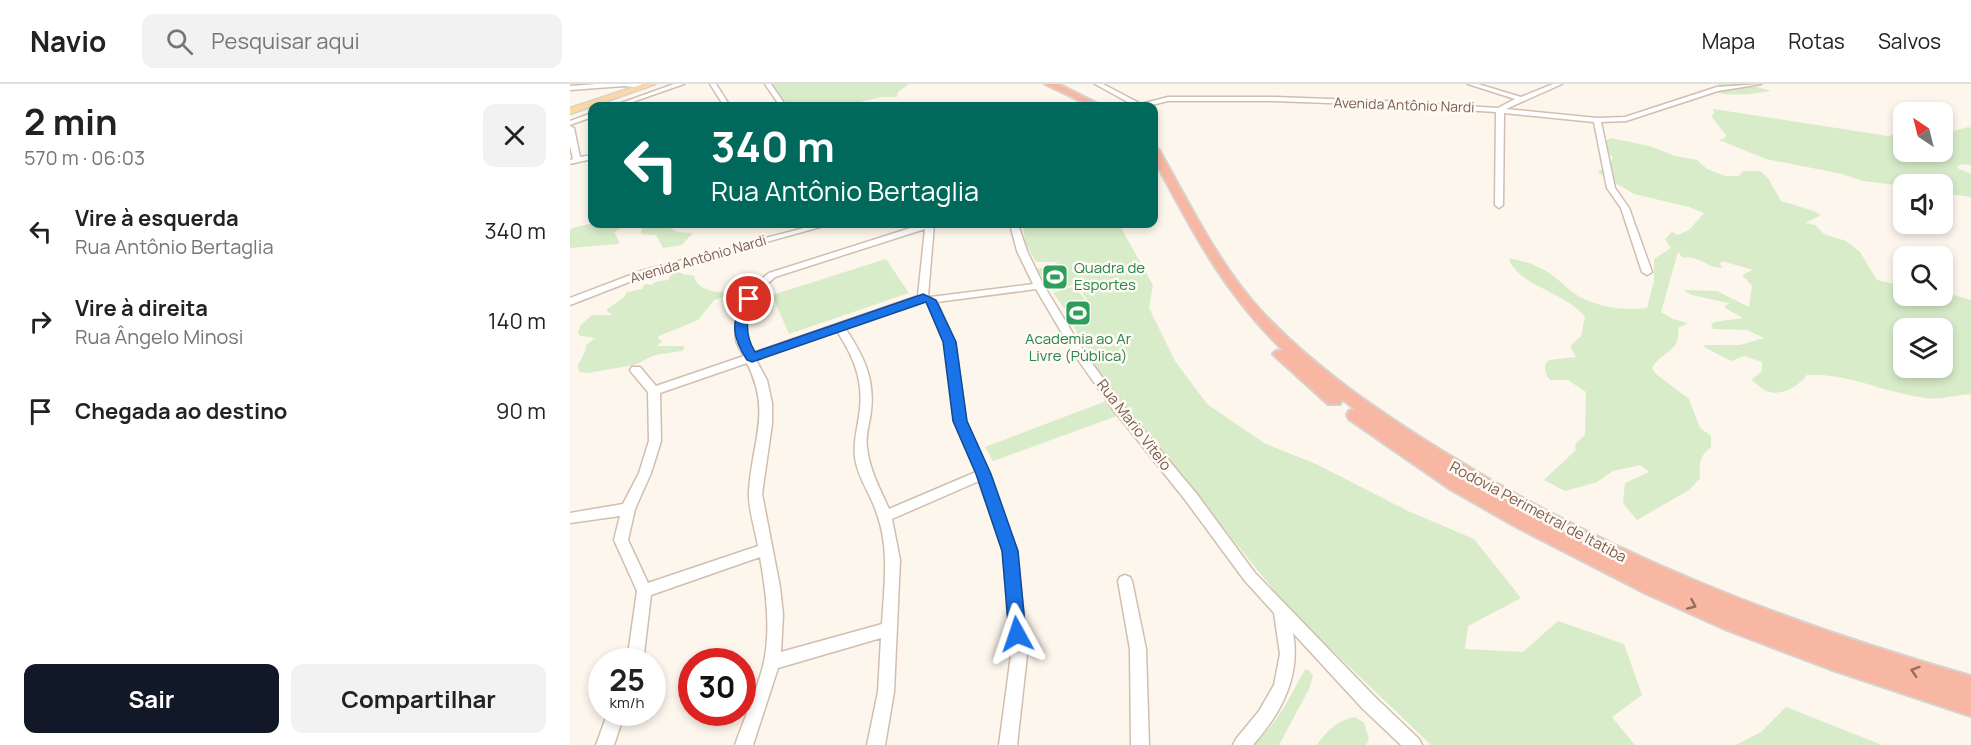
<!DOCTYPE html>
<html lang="pt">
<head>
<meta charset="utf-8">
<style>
	body { margin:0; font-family:Manrope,sans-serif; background:#f2f2f2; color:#222; height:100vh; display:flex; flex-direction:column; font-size:22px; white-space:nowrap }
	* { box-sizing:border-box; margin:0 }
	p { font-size:20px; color:#767676 }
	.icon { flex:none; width:33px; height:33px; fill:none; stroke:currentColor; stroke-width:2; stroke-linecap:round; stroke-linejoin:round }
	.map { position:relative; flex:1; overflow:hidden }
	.sheet { display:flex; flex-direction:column; background:#fff; width:570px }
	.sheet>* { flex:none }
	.top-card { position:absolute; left:18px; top:18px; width:570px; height:126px; border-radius:12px; box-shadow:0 3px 9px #0003; background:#00695c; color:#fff; overflow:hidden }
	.needle { width:39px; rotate:325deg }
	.fabs { position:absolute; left:1323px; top:18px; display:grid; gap:12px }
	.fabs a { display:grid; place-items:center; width:60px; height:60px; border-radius:12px; background:#fff; box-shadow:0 3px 9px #0003; font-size:30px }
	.speed { position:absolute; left:18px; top:564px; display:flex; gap:12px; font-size:30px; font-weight:700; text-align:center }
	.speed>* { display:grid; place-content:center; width:78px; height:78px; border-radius:50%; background:#fff; box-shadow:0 3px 9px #0003; line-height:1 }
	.speed small { font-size:15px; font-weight:400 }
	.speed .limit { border:9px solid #d22; background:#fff; color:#111 }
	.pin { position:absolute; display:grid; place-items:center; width:51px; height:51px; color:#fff; margin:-26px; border:3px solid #fff; border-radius:50%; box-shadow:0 2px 6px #0007 }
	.me { position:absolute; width:66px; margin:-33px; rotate:355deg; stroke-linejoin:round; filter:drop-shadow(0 0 4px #0008) }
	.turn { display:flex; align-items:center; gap:21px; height:126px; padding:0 24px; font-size:27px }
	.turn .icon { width:78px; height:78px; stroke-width:2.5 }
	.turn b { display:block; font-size:42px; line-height:51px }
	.round { display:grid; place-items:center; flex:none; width:63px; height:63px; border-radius:12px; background:#f2f2f2 }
	.summary { display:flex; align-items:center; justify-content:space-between; height:102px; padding:0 24px }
	h1 { font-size:36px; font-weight:700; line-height:45px }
	.button { display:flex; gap:12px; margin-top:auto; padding:12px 24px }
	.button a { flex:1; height:69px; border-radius:12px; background:#111827; color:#fff; font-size:24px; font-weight:700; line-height:69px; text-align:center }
	.button a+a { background:#f2f2f2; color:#222 }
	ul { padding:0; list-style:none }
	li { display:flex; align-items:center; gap:18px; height:90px; padding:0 24px }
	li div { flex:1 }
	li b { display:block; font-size:22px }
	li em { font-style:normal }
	header { display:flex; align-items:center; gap:36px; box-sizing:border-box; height:84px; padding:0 30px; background:#fff; border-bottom:2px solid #e0e0e0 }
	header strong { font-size:28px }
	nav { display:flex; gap:33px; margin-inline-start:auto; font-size:21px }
	.search { width:420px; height:54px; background:#f2f2f2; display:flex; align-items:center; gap:15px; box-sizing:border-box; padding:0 21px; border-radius:12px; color:#767676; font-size:22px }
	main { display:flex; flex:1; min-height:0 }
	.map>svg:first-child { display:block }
</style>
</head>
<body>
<header>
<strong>Navio</strong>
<div class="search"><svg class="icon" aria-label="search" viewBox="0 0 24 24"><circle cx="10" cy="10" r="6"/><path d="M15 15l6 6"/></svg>Pesquisar aqui</div>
<nav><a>Mapa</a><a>Rotas</a><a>Salvos</a></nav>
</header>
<main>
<section class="sheet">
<div class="summary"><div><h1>2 min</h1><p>570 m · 06:03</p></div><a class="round"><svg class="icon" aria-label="close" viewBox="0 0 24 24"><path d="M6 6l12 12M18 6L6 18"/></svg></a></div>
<ul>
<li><svg class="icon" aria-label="left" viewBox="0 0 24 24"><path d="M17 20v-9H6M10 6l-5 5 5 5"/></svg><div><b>Vire à esquerda</b><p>Rua Antônio Bertaglia</p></div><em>340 m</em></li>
<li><svg class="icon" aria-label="right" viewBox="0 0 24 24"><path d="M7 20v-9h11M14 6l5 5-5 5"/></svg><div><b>Vire à direita</b><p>Rua Ângelo Minosi</p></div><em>140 m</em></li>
<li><svg class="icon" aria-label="arrive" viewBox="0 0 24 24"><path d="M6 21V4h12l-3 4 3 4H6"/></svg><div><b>Chegada ao destino</b></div><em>90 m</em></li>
</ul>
<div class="button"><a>Sair</a><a>Compartilhar</a></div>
</section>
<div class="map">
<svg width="1401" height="661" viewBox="0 0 1401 661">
	<rect width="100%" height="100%" fill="#fdf6ec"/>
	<path fill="#d8ecc9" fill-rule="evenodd" d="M200,0H339L328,8L327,13H312L276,21L221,22L211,15Z
		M1147,0H1177L1201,7C1184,10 1166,12 1148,9L1154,4Z
		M1143,25L1318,52L1333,49L1334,68H1372L1373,49L1382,52L1380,48L1398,43L1401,44V81L1391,80L1387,84L1401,90V113L1373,109L1372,100L1333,102L1293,97L1272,90L1196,75L1149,56L1155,54L1156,51L1141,32L1144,30Z
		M1041,54L1079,62L1105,72L1127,76L1137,85L1155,92H1169L1173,87H1190L1198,94L1211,117L1244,127L1251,131L1235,139L1245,141L1254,150L1276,157L1290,168L1307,196L1333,202L1334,212H1372L1373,208L1401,216V310C1385,311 1371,316 1355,314C1315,309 1278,289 1237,291C1228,303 1208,315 1193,305C1189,302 1186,299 1181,296L1192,287V278L1174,272L1161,277L1134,263L1133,261H1170L1194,254L1177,246L1143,245L1141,241L1144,238L1173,234L1155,224V221L1160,220L1158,219L1122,211L1113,206L1147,207L1179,223L1182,202L1172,191L1183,186L1152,177L1150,180L1152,184C1138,185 1128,170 1113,174L1108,168L1091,228L1103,235L1118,239L1108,244C1111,269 1092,266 1082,284L1086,290L1119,315L1130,344L1141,352V363C1129,373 1129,379 1130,394L1119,406L1067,436L1053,419L1055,399L1079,388L1070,381L1043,387L1027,398L995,407L974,396L1006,366L1005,360L1015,351L1016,308L998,296H980C975,290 972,280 979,276L1006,273L1000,262L1011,252L1015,233C995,207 948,202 939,175C949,174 973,184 982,191C991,197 998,206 1008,212C1028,223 1055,227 1077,224L1084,197V175L1101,164L1095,155L1102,148L1108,151L1119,146L1134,129L1119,123L1064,110L1029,89L1028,87L1035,85L1043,74L1034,64L1035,57ZM1334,244H1372V284H1334Z
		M22,139V140H59L44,148L49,157L48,160L0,164V145Z
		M69,140H100V144L107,148L123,149L112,161L93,164L86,151L71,150L72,143Z
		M453,140H549L583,201L579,224L605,277L637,320L694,359L746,380L838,427L904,455L951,514L898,542L895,565L953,568L988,537L1054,560L1072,611L1042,633L1065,661H861L719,525L529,290L504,243L520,219L505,200L482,207L467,185L490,178H466L455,159Z
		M316,175L339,209L219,250L202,211Z
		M104,182L112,190L124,192C129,210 152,208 168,209L144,216L128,236L89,252L88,255L92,257L87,262H113L115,264L112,267L85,271L64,281L18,289L9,288L8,281L15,268L16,261L25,254L10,252L8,248L10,242L22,231H42L36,226L54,213L57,208L72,205L75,200L82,201L85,198L98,196L101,191L99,184Z
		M505,202L516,217L494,224L483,209Z
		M536,317L547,332L423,377L415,363Z
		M735,585L739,586L743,592L739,605L709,661H683C707,640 720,613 735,585Z
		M1216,623L1312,661H1166L1191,648Z
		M785,633L794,639L799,655L796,661H747C757,646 768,636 785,633Z"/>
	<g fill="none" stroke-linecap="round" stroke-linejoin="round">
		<defs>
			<path id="minor" d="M27,0H75L78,2L75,4L54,2L0,6V2Z
				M104,0H114L51,22H43Z
				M140,0H146L160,22H154Z
				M195,0H201L216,22H210Z
				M525,0H533L571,20L598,13H705L813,17L928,24L945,15L898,0H908L951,13L983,0H992L936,25L1027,34L1055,33L1147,3L1191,0L1148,7L1056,37L1031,38L1045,104L1059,124L1082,188L1077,191L1072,188L1051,124L1037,104L1024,38L934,29L933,121L929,124L925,121L926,28L813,21L705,17H598L578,22H565Z
				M22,29V33L0,41V37Z
				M0,42L4,44L10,73L22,71V75L0,80V76L3,75L0,62Z
				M249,140H261L77,191L0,221V214L71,187Z
				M353,140H364L358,212L361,213L463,200L447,167L440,140H448L457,167L474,202L516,271L550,318L626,409L685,489L804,612L849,655L852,661H831L792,624L723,549C731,593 711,629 683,661H663L666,655L689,627L704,601L710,570L704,529L675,497L616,417L542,324L506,273L466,205L367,218L385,258L396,337L419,390L447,467L457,571L447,661H429L441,571L433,467L409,397L322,435L330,476L324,608L315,661H297L308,608L311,554L208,584L183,661H165C174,635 188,604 194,578C201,544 196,507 190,473L81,511L73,578H57L67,507L44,456L50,432L0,439V429L53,420L69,389L79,357L78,308L62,289L60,286L62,283H70L86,302L174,272C171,267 166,260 166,255C162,228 179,204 199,189ZM355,145L348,212L183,269C181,265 177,260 176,256C171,231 188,207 205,193ZM354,217L357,218L375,258L384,337L406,388L319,425C310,405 299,385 297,363C295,352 300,338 301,327C305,295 293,270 275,244ZM267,247C283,272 293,294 290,325C288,344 282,360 286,379C290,397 302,413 307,430C320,465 314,504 312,540L211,568L213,531L210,503L192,410L202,340V319L197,296L186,276ZM177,279C202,329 182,356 179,407C178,424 185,445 188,462L78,499L58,456L65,425L81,389L91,357L90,309Z
				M555,491L560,493L562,497L576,565L579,661H561L560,565L548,497L550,493Z
				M38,628H55L44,661H26Z"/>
			<path id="major" d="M73,0H85L0,30V24Z"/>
			<path id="highway" d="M475,0H488L532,22H521Z
				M584,63L589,66C620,121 648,180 691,227C743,283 808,327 872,367C1037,470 1215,539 1401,592V632L1260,585L1157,546L1075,509L945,442L880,405L779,335L777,331L779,327L785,325L772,315L770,320H758L706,273L703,270L706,267L713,266C653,207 623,148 584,75Z"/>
		</defs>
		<use href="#minor" stroke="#d1beb0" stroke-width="3"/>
		<use href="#major" stroke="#dad1cd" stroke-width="3"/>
		<use href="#highway" stroke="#dad1cd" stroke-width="4"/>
		<use href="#minor" fill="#fff" fill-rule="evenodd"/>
		<use href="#major" fill="#fbd9a5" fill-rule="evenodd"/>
		<use href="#highway" fill="#f7b7a3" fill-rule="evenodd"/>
	</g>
	<defs><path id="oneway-chevron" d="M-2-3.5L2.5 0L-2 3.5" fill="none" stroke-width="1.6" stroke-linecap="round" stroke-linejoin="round" transform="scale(1.5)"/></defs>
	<g stroke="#936e5e">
		<use href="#oneway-chevron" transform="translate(1122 521) rotate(24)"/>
		<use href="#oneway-chevron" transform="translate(1345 587) rotate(-162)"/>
	</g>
	<path fill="#1a73e8" stroke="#114b97" stroke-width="1.5" d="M353,210L366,216L386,258L397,337L421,390L448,467L456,550L454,556L447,558L441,556L439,550L432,467L406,390L383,337L373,258L356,218L182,278L177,276C162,253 160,238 175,213L179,212L185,215C176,234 174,250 185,268Z"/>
	<defs>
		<symbol id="stadium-square" viewBox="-11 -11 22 22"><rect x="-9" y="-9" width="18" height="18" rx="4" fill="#2e9e5b" stroke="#fffaf3"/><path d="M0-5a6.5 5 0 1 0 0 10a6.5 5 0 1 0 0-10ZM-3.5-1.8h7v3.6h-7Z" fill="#fff"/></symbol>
	</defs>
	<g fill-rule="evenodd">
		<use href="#stadium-square" x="470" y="178" width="30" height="30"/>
		<use href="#stadium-square" x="493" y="214" width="30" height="30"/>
	</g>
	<g text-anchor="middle" stroke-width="5" stroke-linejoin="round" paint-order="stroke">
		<g font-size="14" fill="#7a5c4d" stroke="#fffaf3">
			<text transform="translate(834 21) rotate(2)" y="5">Avenida Antônio Nardi</text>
			<text transform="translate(128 175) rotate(-16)" y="5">Avenida Antônio Nardi</text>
		</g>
		<g font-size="15" fill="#27864d" stroke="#fffaf3" text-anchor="start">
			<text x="504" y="189">Quadra de<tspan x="504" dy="17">Esportes</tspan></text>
			<text x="508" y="260" text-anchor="middle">Academia ao Ar<tspan x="508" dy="17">Livre (Pública)</tspan></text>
		</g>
		<g font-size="15" fill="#7a5c4d" stroke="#fffaf3">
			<text transform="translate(564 341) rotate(52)" y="5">Rua Mario Vitelo</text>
			<text transform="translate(968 428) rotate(28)" y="5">Rodovia Perimetral de Itatiba</text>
		</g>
	</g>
</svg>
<div class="fabs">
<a><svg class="needle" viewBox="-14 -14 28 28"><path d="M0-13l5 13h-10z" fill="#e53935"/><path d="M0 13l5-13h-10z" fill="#767676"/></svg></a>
<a><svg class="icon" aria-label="sound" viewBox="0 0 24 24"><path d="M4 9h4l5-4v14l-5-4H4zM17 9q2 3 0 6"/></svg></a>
<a><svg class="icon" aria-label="search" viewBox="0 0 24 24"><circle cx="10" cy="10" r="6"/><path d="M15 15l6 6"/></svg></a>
<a><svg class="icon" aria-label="layers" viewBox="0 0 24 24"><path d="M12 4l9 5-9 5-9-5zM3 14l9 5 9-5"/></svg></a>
</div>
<div class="speed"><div>25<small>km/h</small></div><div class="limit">30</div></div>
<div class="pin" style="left:179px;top:215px;background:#d93025"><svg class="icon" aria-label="arrive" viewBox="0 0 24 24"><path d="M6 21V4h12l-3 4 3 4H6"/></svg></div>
<svg class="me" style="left:447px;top:550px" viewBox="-20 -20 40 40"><path d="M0-17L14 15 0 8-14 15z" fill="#1a73e8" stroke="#fff" stroke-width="4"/></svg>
<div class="top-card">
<div class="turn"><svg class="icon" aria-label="left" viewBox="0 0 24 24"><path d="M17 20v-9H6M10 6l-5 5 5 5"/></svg><div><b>340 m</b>Rua Antônio Bertaglia</div></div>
</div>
</div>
</main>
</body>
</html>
